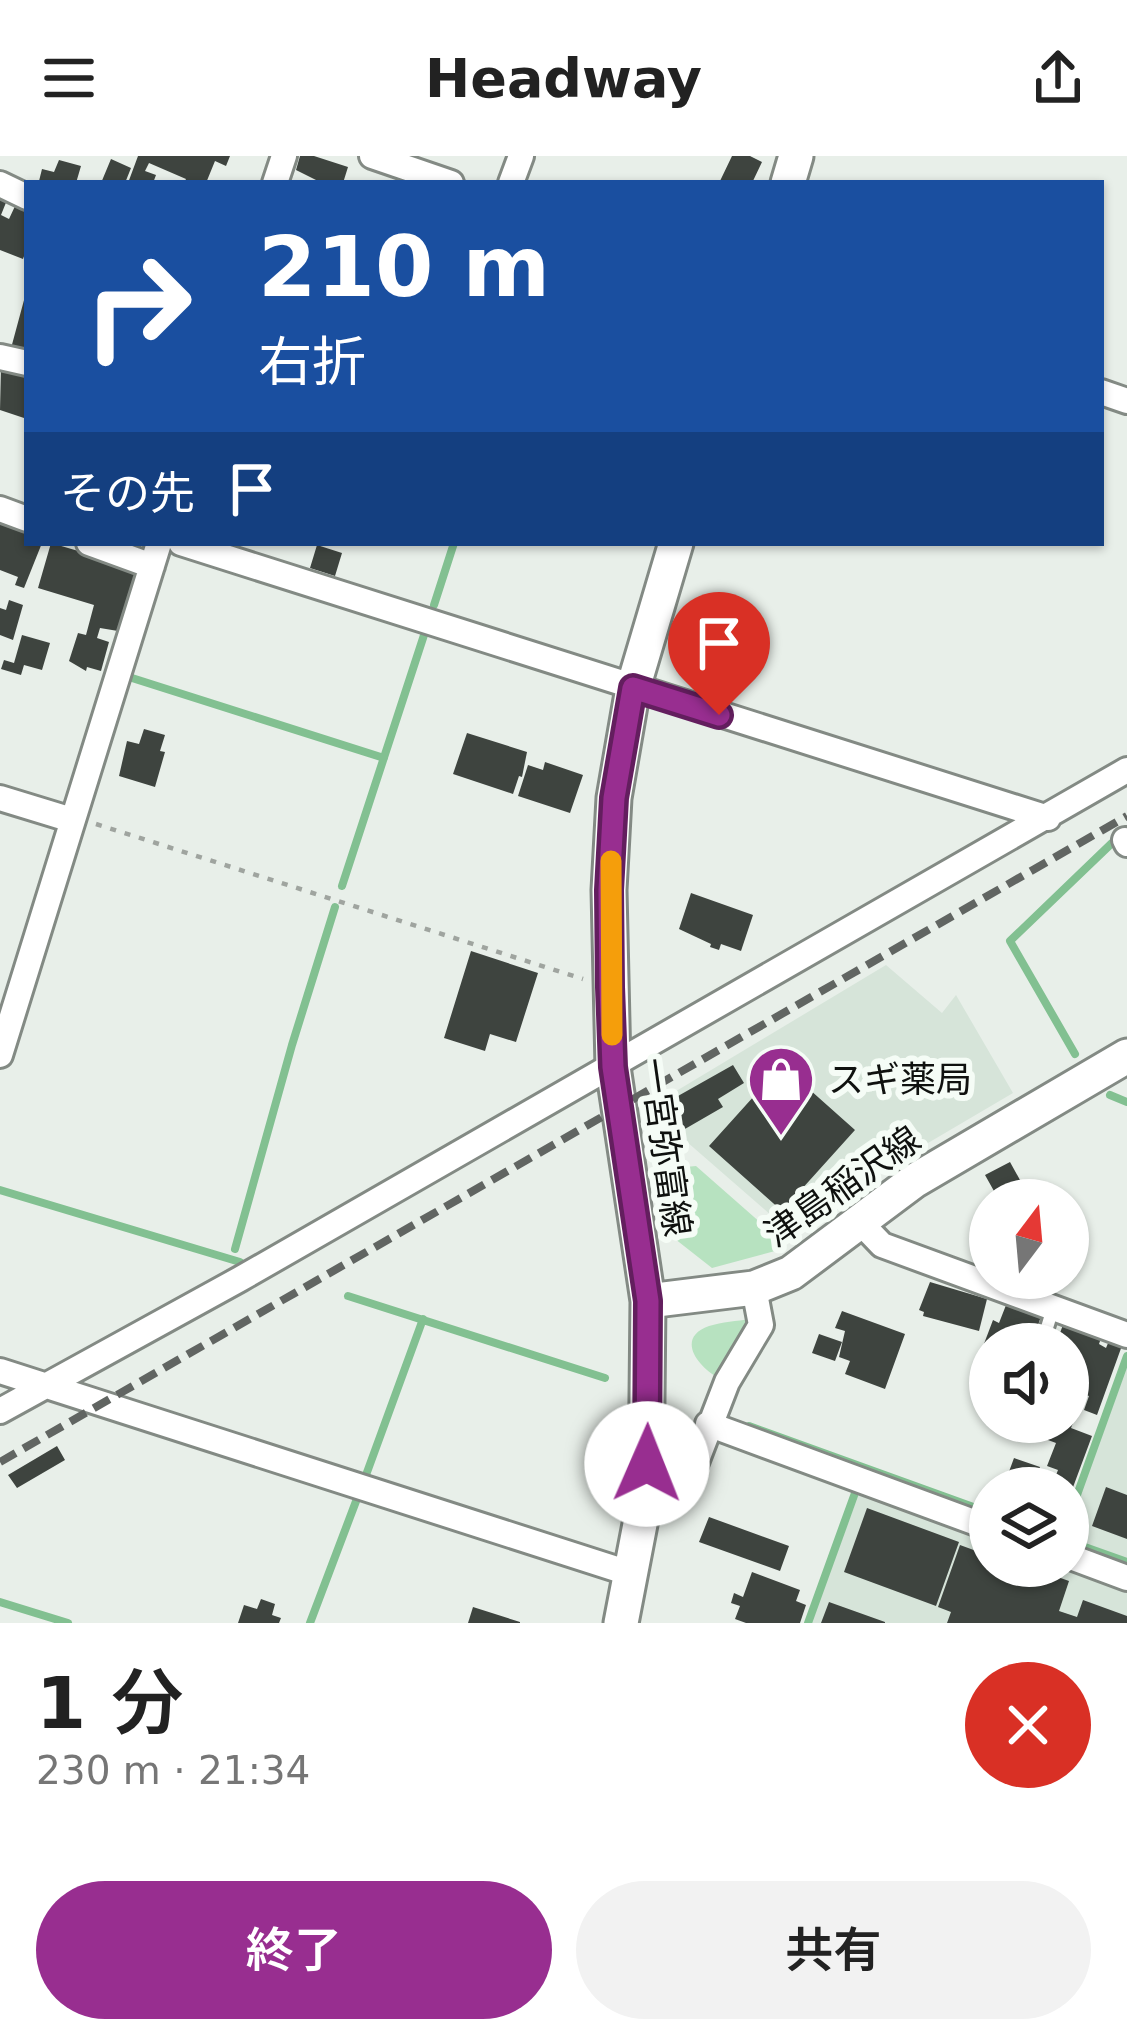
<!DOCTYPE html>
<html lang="ja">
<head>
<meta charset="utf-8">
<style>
	body { margin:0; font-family:"DejaVu Sans","Noto Sans JP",sans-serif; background:#f2f2f2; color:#222; height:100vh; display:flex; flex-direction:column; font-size:45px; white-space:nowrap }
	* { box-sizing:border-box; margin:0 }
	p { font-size:39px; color:#767676 }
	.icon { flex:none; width:66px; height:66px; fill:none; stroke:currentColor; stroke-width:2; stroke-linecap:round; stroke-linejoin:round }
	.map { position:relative; height:1467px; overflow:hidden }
	.side { display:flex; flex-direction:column; background:#fff; flex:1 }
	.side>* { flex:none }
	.guide { position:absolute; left:24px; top:24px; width:1080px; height:366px; border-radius:0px; box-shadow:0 3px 9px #0004; background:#1a4fa0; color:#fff; overflow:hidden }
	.needle { width:78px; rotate:16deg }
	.buttons { position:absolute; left:969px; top:1023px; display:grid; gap:24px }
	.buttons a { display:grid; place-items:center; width:120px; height:120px; border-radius:50%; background:#fff; box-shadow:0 3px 9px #0004; font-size:60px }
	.pin { position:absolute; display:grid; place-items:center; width:102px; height:102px; color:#fff; margin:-123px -51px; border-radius:50% 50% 50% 0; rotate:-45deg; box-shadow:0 0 12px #0007 }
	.pin .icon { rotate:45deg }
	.me { position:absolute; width:132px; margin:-66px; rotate:1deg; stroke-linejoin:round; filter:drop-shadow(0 0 9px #0008) }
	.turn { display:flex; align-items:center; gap:42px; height:252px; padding:0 36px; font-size:54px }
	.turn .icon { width:156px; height:156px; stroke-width:2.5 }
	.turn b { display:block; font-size:84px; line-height:102px }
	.then { display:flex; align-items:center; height:114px; padding:0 36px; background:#0003; gap:24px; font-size:45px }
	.round { display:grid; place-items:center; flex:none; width:126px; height:126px; border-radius:63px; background:#f2f2f2 }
	.overview { display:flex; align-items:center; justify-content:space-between; height:204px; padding:0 36px }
	h1 { font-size:72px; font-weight:600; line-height:90px }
	.action { display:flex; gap:24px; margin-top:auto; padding:24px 36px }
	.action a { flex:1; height:138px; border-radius:72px; background:#982e90; color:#fff; font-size:48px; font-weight:600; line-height:138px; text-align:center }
	.action a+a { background:#f2f2f2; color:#222 }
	header { display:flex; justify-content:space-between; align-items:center; height:156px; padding:0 36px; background:#fff; font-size:54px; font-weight:600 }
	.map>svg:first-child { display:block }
</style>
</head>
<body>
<header><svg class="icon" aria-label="menu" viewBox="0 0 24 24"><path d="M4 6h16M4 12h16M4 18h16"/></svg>Headway<svg class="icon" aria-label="share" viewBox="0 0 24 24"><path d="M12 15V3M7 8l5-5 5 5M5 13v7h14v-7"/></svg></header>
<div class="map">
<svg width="1127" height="1467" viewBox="0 0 1127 1467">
	<rect width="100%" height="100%" fill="#e8efe9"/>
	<path fill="#d6e4d9" d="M886,809L942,857L956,839L1013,937L894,1007L822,1067L803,1075L793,1073L780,1067L648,952Z
		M1127,1211V1467H811L860,1335L990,1383V1410H1068V1373Z"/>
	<path fill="#b7e2c0" d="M696,1010L770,1075L775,1095L712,1112L670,1079L665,1013Z
		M750,1163L719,1222C698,1211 675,1182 709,1170C722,1166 737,1165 750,1163Z"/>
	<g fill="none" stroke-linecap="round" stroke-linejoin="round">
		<path stroke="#82c091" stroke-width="8" d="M434,449L454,387
			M132,522L384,602
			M342,730L425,476
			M1075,898L1010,785L1112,687
			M1110,939L1127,946
			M0,1034L240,1106
			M235,1093L292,889L335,751
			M348,1140L605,1222
			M749,1270L990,1357
			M366,1319L423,1163
			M1068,1364L1127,1200
			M1068,1385L1127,1406
			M0,1446L68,1467
			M310,1467L358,1340
			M808,1467L855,1337"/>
	</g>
	<path fill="#3e443f" d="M138,0H230L226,10L215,5L206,27H184L186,23L149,7L145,15L156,19L153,27H128Z
		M300,0H314L348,11L343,27H322L296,14Z
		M732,0H750L762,6L752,27L720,25Z
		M111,3L131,12L125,27H101Z
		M59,4L81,10L76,27L39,25L42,13L54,16Z
		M0,41L7,44L1,59L9,63L16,48L27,52V92L23,103L0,94Z
		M27,133V201L10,196Z
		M1,210L27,218V263L0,254Z
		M0,364L27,374V387H42L24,432L15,429L18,421L0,414Z
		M51,387L109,404L108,409L135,417L118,475L100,472L97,482L109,486L101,515L87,511L86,515L69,505L78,477L86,479L94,449L38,432Z
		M317,389L342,397L335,420L310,412Z
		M9,444L23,449L13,484L0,479V452L6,454Z
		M22,479L50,487L42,514L24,509L21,519L1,513L4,504L14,507Z
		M144,573L165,579L160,595L165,596L155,631L119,620L127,585L139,588Z
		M467,577L527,596L522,621L519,620L513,638L453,618Z
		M545,606L583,619L570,657L518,640L528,609L543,614Z
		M691,737L753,759L741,795L721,788L719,794L710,791L711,788L679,773Z
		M471,795L538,817L516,886L490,878L485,895L444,882Z
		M733,909L744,927L718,943L723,951L678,977L662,949Z
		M782,909L855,974L782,1055L709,990Z
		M1010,1006L1030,1042L1027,1044H999L985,1019Z
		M930,1126L987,1143L979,1175L923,1160L924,1156L919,1154Z
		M1008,1144L1042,1157L1032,1188H990V1205L979,1201L993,1164L999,1167Z
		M842,1155L905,1178L885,1233L845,1218L850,1205L839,1201L845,1175L835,1172Z
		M1064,1166L1102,1179L1099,1188L1106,1192L1111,1180L1124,1184L1097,1259L1084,1254L1089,1240L1069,1233L1079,1208L1068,1204V1188H1056Z
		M819,1178L842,1186L835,1205L812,1197Z
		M1068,1250L1078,1254L1071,1272L1092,1280L1069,1342L1068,1332L1052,1329L1058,1314L1047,1310L1056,1287L1024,1275L1027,1266H1068Z
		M57,1290L65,1304L17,1332L8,1319Z
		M1014,1302L1040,1311L1032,1332H1003Z
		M1106,1331L1127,1339V1383L1092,1370Z
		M867,1352L959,1386L936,1450L844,1416Z
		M709,1361L789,1390L780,1415L699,1386Z
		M960,1389L990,1400V1410H1027L1069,1425L1059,1455L1077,1461L1083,1444L1127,1460V1467H947L951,1456L938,1451Z
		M752,1416L800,1434L796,1445L806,1449L800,1467H746L735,1463L740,1450L731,1447L734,1437L743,1441Z
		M261,1443L275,1448L272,1459L281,1462L279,1467H238L244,1449L257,1453Z
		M829,1446L885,1466V1467H821Z
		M473,1451L520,1466V1467H468Z"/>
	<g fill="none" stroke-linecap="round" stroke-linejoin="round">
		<defs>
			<path id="service" d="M1042,1188L1053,1152"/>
			<path id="minor" d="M372,0L451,27
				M275,27L284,0
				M511,27L521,0
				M0,28L27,41
				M0,201L27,207
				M1101,236L1127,245
				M0,353L27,363
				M89,387L152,410
				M181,387L1048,662
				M0,642L72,664
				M1125,684L1127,688
				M0,899L159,387
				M859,1065L882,1089L1127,1179
				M0,1215L632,1418
				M0,1255L240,1123L1127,614
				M708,1268L990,1372
				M646,1337L681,1335L688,1327L727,1226L761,1169L754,1132
				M1068,1400L1127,1422"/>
			<path id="secondary" d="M788,27L796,0
				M648,1145L754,1132L791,1117L914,1025L1127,900
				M621,1467L646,1337L648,1145L613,911L609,734L614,642L633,532L676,387"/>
		</defs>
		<use href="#service" stroke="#838a84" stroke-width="18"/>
		<use href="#minor" stroke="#838a84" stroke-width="30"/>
		<use href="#secondary" stroke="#838a84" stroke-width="39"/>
		<path stroke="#9fa49f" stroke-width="4.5" stroke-dasharray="6 9" stroke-linecap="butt" d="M96,668L583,823"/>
		<use href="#service" stroke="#fff" stroke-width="12"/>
		<use href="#minor" stroke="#fff" stroke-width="24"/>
		<use href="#secondary" stroke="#fff" stroke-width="33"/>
		<path stroke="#616562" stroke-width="8" stroke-dasharray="18 9" stroke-linecap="butt" d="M0,1306L1127,660"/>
	</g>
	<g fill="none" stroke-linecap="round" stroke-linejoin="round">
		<defs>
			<path id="route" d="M647,1308L648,1145L613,911L610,831L609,734L614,642L633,532L719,559"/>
		</defs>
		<use href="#route" stroke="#631e5e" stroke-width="30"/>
		<use href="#route" stroke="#982e90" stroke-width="21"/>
		<path stroke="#f59e0b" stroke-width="21" d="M611,705L612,879"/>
	</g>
	<defs>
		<symbol id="shop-pin" viewBox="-11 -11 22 30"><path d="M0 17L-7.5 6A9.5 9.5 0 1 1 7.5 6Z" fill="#982e90" stroke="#f5fcf6"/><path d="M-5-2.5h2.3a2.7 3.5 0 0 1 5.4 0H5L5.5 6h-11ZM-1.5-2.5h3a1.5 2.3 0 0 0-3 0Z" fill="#fff"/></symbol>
	</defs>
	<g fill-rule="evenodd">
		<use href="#shop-pin" x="743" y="885" width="76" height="104"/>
	</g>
	<g text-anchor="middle" stroke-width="12" stroke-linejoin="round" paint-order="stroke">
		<g font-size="36" fill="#0f110f" stroke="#f5fcf6" text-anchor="start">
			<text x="828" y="936">スギ薬局</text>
		</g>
		<g font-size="36" fill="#0f110f" stroke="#f5fcf6">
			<text transform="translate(666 991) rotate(82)" y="13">一宮弥富線</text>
			<text transform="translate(842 1030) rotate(-35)" y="13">津島稲沢線</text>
		</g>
	</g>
</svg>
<div class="buttons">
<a><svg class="needle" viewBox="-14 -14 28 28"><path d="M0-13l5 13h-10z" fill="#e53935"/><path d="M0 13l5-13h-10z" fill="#767676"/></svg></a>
<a><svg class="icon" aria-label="sound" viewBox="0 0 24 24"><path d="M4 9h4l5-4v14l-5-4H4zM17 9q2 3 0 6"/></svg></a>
<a><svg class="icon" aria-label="layers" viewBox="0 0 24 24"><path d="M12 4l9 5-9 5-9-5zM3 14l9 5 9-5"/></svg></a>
</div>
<div class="pin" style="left:719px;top:559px;background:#d93025"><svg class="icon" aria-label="arrive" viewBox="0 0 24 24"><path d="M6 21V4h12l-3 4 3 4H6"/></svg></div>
<svg class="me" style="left:647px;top:1308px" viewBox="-20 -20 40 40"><circle r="19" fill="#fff"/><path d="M0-13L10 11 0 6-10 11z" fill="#982e90"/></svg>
<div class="guide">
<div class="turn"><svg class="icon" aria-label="right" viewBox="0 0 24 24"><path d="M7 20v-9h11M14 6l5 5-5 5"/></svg><div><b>210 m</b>右折</div></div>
<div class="then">その先<svg class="icon" aria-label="arrive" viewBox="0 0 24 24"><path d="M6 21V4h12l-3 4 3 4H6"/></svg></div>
</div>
</div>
<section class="side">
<div class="overview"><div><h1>1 分</h1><p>230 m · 21:34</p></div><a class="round" style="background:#d93025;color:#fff"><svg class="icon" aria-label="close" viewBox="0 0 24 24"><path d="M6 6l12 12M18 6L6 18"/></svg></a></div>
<div class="action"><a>終了</a><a>共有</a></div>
</section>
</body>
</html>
